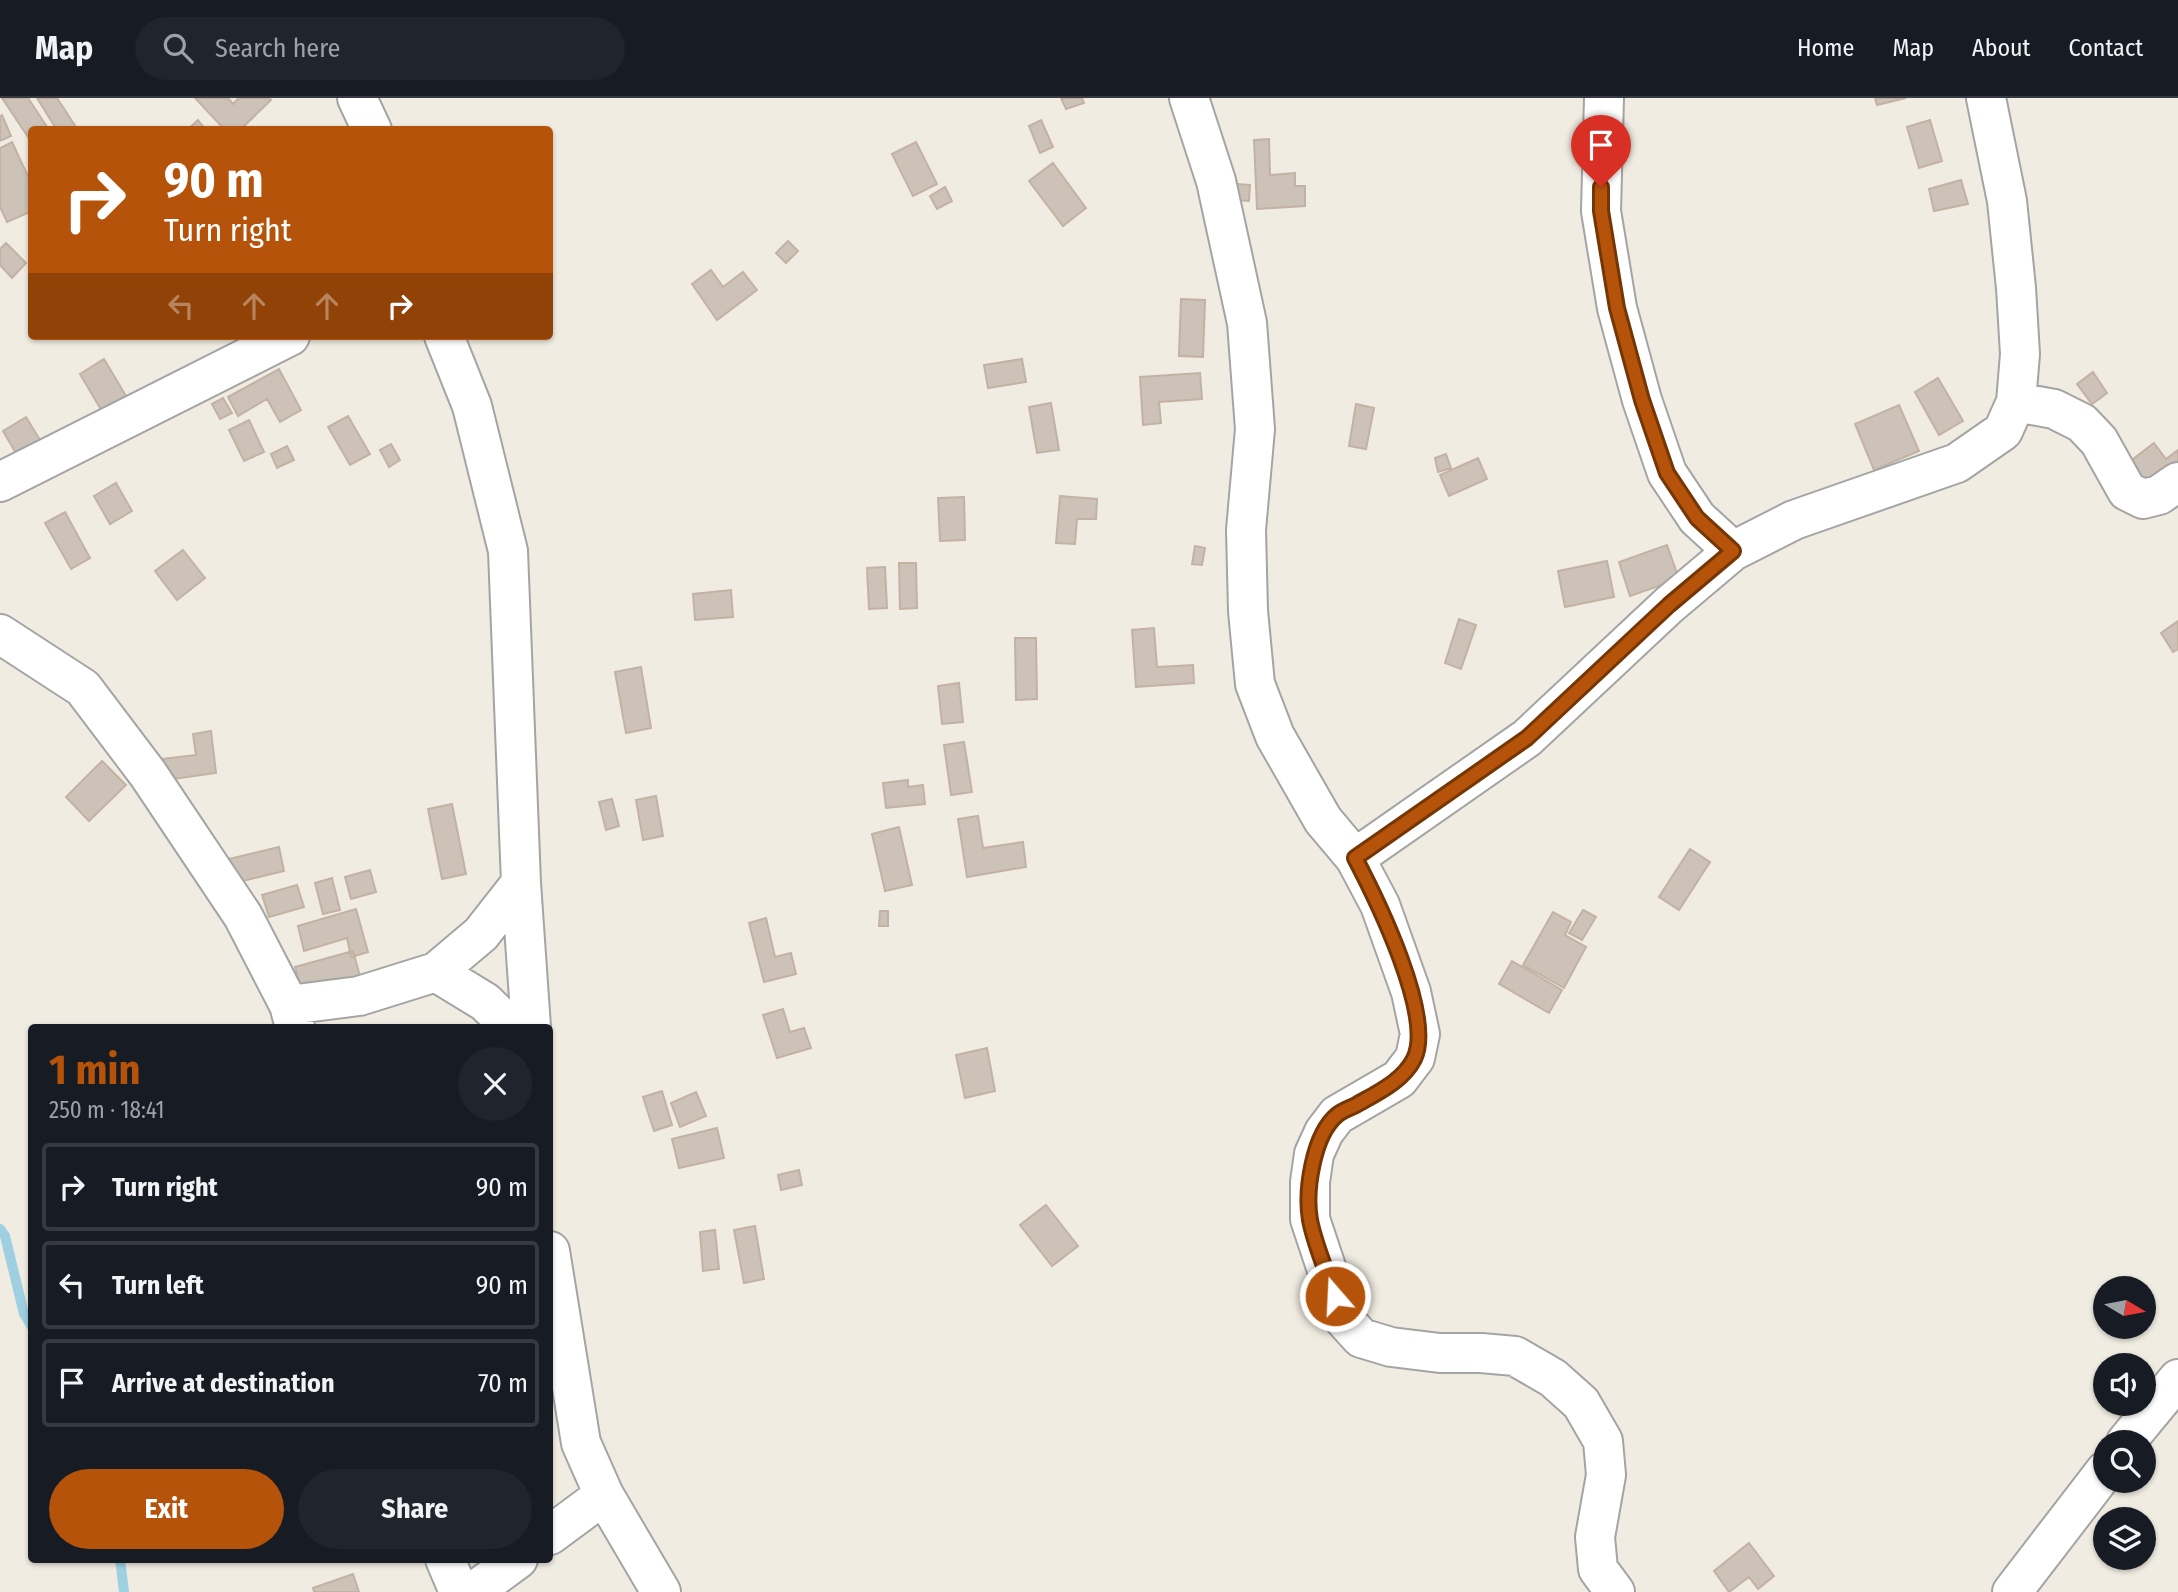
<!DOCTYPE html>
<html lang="en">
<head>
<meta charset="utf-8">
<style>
	body { margin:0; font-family:"Fira Sans Condensed",sans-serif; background:#20242c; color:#f1f3f6; height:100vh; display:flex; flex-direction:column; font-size:26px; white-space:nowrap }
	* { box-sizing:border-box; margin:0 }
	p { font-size:23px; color:#9ea1a6 }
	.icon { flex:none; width:38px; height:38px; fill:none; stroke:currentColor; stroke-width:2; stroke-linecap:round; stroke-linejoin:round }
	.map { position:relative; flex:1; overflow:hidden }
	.details { position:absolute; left:28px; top:926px; width:525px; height:539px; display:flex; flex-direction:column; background:#171b24; border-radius:7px; box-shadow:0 2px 5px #0004 }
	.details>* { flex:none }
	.banner { position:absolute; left:28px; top:28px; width:525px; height:214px; border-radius:7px; box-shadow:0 2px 5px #0004; background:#b45309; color:#fff; overflow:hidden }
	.needle { width:46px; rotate:100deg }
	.fabs { position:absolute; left:2093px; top:1178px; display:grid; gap:14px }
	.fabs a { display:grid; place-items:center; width:63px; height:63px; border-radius:50%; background:#171b24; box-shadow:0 2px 5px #0004; font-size:35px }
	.pin { position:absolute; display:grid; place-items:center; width:60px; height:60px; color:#fff; margin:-72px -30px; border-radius:50% 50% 50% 0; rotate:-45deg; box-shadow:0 0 7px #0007 }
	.pin .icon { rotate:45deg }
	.me { position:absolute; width:77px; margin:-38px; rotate:341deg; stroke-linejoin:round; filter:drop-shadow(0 0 5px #0008) }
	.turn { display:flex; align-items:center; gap:24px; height:147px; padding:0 21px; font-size:32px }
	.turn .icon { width:91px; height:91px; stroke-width:2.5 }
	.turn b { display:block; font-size:49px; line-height:60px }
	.lanes { display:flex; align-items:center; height:66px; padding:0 21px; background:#0003; justify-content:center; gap:35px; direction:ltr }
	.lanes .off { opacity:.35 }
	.round { display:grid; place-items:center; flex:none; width:74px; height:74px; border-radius:37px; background:#20242c }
	.headline { display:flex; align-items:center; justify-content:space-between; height:119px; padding:0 21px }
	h1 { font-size:42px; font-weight:700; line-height:52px; color:#b45309 }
	.action { display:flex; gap:14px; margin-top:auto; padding:14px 21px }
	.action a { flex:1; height:80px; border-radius:42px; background:#b45309; color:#fff; font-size:28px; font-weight:700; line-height:80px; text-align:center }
	.action a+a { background:#20242c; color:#f1f3f6 }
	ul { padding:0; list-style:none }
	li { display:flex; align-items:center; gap:21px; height:88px; margin:0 14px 10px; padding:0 7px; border:4px solid #363941; border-radius:7px }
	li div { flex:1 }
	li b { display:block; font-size:26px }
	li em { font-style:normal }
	header { display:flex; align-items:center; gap:42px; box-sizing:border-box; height:98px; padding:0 35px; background:#171b24; border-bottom:2px solid #363941 }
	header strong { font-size:33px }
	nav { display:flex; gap:38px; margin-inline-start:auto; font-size:24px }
	.search { width:490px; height:63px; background:#20242c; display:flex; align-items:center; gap:18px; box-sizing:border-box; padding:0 24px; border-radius:38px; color:#9ea1a6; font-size:26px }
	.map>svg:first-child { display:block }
</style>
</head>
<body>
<header>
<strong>Map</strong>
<div class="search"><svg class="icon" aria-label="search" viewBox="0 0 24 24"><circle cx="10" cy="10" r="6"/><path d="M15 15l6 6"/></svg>Search here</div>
<nav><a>Home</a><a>Map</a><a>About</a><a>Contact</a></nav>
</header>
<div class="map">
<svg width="2178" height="1494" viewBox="0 0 2178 1494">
	<rect width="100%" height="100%" fill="#f0ece2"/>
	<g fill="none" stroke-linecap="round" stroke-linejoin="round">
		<path stroke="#9ed0e2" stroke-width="10" d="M0,1131L5,1138L24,1216L32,1229
			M120,1461L124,1494"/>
	</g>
	<path fill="#ccc2b8" stroke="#c3b2a3" stroke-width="2" d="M2,0H28L49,32H32V45Z
		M37,0H57L76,29L73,32H57Z
		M195,0H228L233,6L239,0H268L271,2L240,32H225Z
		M1061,0H1082L1084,5L1066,11Z
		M1875,0H1906L1877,7Z
		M2,17L11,38L0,43V18Z
		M198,22L206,32H187Z
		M1041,22L1053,49L1040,55L1029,28Z
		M1930,22L1942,63L1919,70L1907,29Z
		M1269,41L1270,77L1295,75V88H1305V108L1257,111L1254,42Z
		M12,44L32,87V113L7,124L0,109V50Z
		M916,44L937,86L913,98L892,56Z
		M1053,65L1086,110L1063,128L1029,83Z
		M1961,82L1968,106L1934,113L1929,91Z
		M1237,86L1250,87L1249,103L1235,102Z
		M945,89L952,103L937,111L930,98Z
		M788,143L798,153L786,165L776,155Z
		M6,145L26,165L12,180L0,167V151Z
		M711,172L723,189L743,174L757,192L717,222L692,186Z
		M1181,201L1205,202L1203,259L1179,258Z
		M104,261L129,303L116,337L80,276Z
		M1022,261L1026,284L988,290L984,267Z
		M279,271L301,312L280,324L267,301L238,318L228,299Z
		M2093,274L2107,295L2092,306L2077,286Z
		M1200,275L1202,301L1159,304L1161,325L1143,327L1140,279Z
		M1938,280L1963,323L1939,337L1915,294Z
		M223,300L232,315L220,321L212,306Z
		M1051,305L1059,352L1037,355L1029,309Z
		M1356,306L1374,310L1366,351L1349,348Z
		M1899,307L1919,353L1874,372L1855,326Z
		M348,318L370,356L350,367L328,329Z
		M26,319L54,365L30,379L3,333Z
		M249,322L264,354L244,363L229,332Z
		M2154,345L2166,361L2178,352V374L2146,398L2124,368Z
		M391,346L400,362L389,369L380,352Z
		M287,348L294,362L277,370L271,356Z
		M1446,356L1451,370L1438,374L1435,360Z
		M1478,360L1487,381L1449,398L1440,377Z
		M116,385L132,413L110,426L94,398Z
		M1060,398L1097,401L1096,421H1077L1075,446L1056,445Z
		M964,399L965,442L940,443L938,400Z
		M65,414L90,460L71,471L45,425Z
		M1667,447L1679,481L1630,498L1619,464Z
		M1195,448L1205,450L1202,467L1192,466Z
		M183,452L205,480L177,502L155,473Z
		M1607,463L1614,499L1565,509L1558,473Z
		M899,465H916L917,510L900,511Z
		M885,469L887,510L869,511L867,470Z
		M731,492L733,519L695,522L693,496Z
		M1459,521L1476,527L1461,571L1445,565Z
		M2178,523V551L2173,554L2161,535Z
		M1154,530L1157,569L1193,567L1194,585L1136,589L1132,532Z
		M1015,540H1036L1037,601L1016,602Z
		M641,569L651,630L626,635L615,574Z
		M959,585L963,624L942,626L938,588Z
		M211,633L216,675L165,682L163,661L196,657L193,636Z
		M964,644L972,694L951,697L944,647Z
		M102,663L126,687L89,723L66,699Z
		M908,682V689L923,687L925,706L886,710L883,685Z
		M656,698L663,738L643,742L636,702Z
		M612,701L619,728L606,732L599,704Z
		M452,706L466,776L442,781L428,711Z
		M978,718L983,750L1023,744L1026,769L967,779L958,721Z
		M899,729L912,787L885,793L872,736Z
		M279,749L284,773L234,785L229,761Z
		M1690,751L1710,764L1679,812L1659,799Z
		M370,772L376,794L351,801L345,779Z
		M332,780L340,812L323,816L315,785Z
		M297,787L304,809L269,819L262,797Z
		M356,811L368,854L351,859L347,840L304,853L298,828Z
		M1583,812L1596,819L1582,842L1569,835Z
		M880,813H888V828H879Z
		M1553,814L1571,824L1565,837L1586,849L1564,890L1523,867Z
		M766,820L775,859L791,855L796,876L764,884L749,825Z
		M353,853L360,878L302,894L295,869Z
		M1512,863L1562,892L1549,915L1499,886Z
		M783,911L790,934L804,930L811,950L777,960L763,917Z
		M987,950L995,993L965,1000L956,957Z
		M662,993L672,1027L654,1033L643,999Z
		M696,994L706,1018L680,1029L671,1005Z
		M717,1030L724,1060L679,1070L672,1041Z
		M799,1072L802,1087L781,1092L778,1077Z
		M1046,1107L1078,1148L1052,1168L1020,1127Z
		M755,1128L764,1181L744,1185L734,1132Z
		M715,1132L719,1171L703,1173L700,1134Z
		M1749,1445L1774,1478L1758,1491L1749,1479L1729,1494L1714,1473Z
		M353,1476L359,1494H314L313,1490Z"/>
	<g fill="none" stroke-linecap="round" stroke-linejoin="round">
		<defs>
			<path id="minor" d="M357,0L372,32
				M1189,0L1216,83L1247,225L1255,331L1246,432L1248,513L1255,586L1275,638L1323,722L1355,760L1380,807L1411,894L1420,936L1415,960L1399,981L1337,1017L1324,1034L1314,1056L1310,1084V1121L1343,1220L1361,1240L1391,1249L1440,1255H1481L1515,1258L1553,1280L1581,1305L1603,1343L1606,1377L1595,1439L1598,1471L1615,1494
				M1604,0L1601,113L1617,210L1642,302L1667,375L1697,420L1733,453
				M444,238L472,308L508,453L521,785L531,929
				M2016,304L2054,311L2082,325L2099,343L2127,393L2143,401L2159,397L2178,384
				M0,384L290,238
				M0,536L83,590L148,676L243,818L289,907L295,929
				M1355,760L1527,640L1669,507L1733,453L1794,422L1957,365L2003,333L2016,304L2020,256L2016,190L2007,103L1986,0
				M436,874L485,904L511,929
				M289,907L359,898L436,874L481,836L521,785
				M550,1153L581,1345L604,1397L661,1494
				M2126,1344L2178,1281
				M550,1437L604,1397
				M445,1461L459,1494
				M473,1494L518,1461
				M2012,1494L2105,1373"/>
		</defs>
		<use href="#minor" stroke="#a4a4a4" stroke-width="42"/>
		<use href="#minor" stroke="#fff" stroke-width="38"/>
	</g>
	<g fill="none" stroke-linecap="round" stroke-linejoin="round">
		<defs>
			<path id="route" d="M1335,1198C1327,1174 1315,1148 1310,1122C1305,1093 1313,1037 1337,1017C1343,1012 1350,1010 1356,1007C1377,995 1403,983 1414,961C1435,919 1376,800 1355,760L1527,640L1669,507L1733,453L1697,420L1667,375L1642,302L1617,210L1601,113V89"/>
		</defs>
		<use href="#route" stroke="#753606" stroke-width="18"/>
		<use href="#route" stroke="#b45309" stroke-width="12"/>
	</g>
</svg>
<div class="fabs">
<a><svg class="needle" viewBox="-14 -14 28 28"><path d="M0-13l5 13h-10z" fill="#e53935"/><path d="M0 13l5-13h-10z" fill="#9ea1a6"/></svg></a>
<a><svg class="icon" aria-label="sound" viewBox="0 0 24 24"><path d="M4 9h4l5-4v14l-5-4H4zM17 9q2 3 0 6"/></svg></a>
<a><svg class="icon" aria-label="search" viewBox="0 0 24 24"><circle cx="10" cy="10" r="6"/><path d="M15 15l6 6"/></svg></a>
<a><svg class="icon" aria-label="layers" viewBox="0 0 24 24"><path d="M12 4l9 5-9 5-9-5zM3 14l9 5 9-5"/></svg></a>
</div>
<div class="pin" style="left:1601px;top:89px;background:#d93025"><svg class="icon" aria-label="arrive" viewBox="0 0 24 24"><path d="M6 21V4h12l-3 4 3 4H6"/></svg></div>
<svg class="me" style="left:1335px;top:1198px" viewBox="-20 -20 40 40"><circle r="17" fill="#b45309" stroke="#fff" stroke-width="3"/><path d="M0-11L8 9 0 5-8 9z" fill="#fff"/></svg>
<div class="banner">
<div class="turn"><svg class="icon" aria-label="right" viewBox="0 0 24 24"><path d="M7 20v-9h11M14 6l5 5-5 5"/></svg><div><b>90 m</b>Turn right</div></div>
<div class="lanes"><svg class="icon off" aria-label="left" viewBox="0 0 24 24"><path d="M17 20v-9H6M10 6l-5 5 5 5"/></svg><svg class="icon off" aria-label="ahead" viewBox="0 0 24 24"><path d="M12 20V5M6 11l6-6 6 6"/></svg><svg class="icon off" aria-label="ahead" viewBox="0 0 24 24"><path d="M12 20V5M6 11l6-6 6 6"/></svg><svg class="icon" aria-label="right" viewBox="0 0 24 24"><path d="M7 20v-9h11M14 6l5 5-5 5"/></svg></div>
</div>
<section class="details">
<div class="headline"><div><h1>1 min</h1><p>250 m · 18:41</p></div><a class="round"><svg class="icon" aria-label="close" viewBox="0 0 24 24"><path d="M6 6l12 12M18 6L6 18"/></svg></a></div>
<ul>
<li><svg class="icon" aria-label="right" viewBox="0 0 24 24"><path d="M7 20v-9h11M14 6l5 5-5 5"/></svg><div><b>Turn right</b></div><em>90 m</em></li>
<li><svg class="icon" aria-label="left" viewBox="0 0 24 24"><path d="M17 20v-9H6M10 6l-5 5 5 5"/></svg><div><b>Turn left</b></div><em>90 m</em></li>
<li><svg class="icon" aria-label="arrive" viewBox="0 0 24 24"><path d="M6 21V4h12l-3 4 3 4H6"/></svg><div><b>Arrive at destination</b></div><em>70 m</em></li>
</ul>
<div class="action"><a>Exit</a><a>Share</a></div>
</section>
</div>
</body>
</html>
